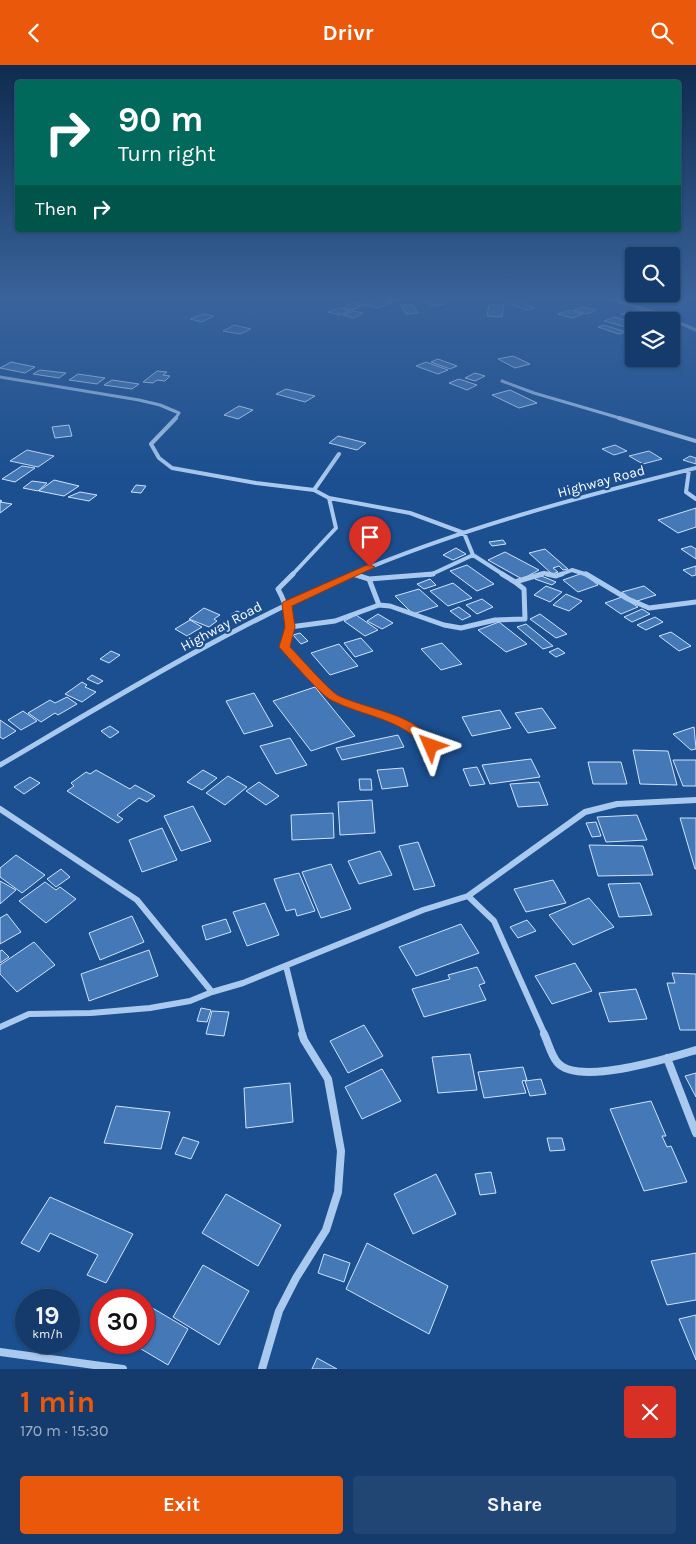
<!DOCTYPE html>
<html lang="en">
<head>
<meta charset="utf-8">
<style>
	body { margin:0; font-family:Karla,sans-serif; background:#214673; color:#f1f3f6; height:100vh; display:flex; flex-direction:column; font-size:19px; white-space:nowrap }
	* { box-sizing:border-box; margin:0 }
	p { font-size:16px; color:#9dadc1 }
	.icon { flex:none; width:28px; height:28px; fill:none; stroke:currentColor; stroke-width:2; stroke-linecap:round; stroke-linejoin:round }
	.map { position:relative; height:1304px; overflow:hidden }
	.details { display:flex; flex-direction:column; background:#143b6b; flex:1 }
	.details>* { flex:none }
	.banner { position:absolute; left:15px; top:15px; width:666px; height:152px; border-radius:5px; box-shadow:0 1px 4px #0004,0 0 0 1px #33557e; background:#00695c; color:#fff; overflow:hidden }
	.fabs { position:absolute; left:625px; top:182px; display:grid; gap:10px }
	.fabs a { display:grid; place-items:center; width:55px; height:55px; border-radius:5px; background:#143b6b; box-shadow:0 1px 4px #0004,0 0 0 1px #33557e; font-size:25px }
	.speed { position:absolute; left:15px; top:1224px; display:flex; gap:10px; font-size:25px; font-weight:700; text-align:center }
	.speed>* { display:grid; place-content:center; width:65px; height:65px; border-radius:50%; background:#143b6b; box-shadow:0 1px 4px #0004,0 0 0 1px #33557e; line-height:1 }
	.speed small { font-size:12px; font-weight:400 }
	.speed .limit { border:8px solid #d22; background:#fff; color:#111 }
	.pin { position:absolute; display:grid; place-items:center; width:42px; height:42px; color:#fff; margin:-51px -21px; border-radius:50% 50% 50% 0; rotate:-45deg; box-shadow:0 0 5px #0007 }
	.pin .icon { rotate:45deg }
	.me { position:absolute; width:55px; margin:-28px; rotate:313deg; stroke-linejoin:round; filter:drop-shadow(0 0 4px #0008) }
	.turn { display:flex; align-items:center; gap:18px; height:105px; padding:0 20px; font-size:22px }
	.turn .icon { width:65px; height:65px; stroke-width:2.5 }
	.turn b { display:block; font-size:35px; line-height:42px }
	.then { display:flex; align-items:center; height:48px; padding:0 20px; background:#0003; gap:10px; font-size:19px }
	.round { display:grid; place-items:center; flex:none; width:52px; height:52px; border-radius:5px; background:#214673 }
	.headline { display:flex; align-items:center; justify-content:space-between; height:85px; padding:0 20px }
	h1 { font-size:30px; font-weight:700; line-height:38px; color:#ea580c }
	.button { display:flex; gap:10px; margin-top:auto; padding:10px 20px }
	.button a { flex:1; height:58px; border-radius:5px; background:#ea580c; color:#fff; font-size:20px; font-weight:700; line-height:58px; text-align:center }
	.button a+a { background:#214673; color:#f1f3f6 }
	header { display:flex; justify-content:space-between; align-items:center; height:65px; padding:0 20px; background:#ea580c; color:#fff; font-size:22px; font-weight:700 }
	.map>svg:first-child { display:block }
</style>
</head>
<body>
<header><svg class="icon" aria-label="back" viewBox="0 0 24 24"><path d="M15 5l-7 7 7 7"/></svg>Drivr<svg class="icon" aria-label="search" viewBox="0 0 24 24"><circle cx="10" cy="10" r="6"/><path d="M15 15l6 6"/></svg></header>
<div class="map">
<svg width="696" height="1304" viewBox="0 0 696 1304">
	<rect width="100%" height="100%" fill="#1b4f8f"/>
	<path fill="#4478b7" stroke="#cfe3fa" d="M377,233H392L398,235L378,243L364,239Z
		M435,233L445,239L431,241L421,235Z
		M517,235L535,243L525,245L506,237Z
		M355,237L364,240L351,245L342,243Z
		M401,240H413L418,248L406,249Z
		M489,240H504L502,252L487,251Z
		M582,242L596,245L587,249L574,245Z
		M339,243L350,245L340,250L328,247Z
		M637,244L658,250L650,254L628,248Z
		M569,245L583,249L572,253L558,249Z
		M353,246L363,248L354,253L343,250Z
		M626,248L646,254L641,255L621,249Z
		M203,249L214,251L202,257L190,254Z
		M615,252L634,258V260L626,262L604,256Z
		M234,260L251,264L240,269L223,266Z
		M604,260L626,267L619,269L598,262Z
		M513,291L530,299L515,303L498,294Z
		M438,294L457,301L450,304L431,297Z
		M11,297L35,302L25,308L0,303Z
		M426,297L448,305L438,309L416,301Z
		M40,305L66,308L59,313L33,309Z
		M157,306L167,307L163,310L170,311L165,316L157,315L153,318L143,317Z
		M475,308L485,311L475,316L465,313Z
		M78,309L105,313L97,319L69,315Z
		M459,314L477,320L467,325L449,318Z
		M112,315L139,319L132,324L104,320Z
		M286,324L315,331L305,337L276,329Z
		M510,325L537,338L519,343L492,330Z
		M239,341L253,345L238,354L224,350Z
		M69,360L72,371L55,373L52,362Z
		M338,371L366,378L357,385L329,378Z
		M615,380L627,386L614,390L602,384Z
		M27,385L54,391L38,402L10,396Z
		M649,386L662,394L643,399L629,391Z
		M690,391L696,393V399L683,395Z
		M22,401L35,403L15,417L2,414Z
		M54,415L79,421L64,431L39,426Z
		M32,416L47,418L38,426L23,423Z
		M136,420L146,421L141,428L131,427Z
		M80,427L97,430L89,436L68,432Z
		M0,435L2,436L0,437L12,439L0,448Z
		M696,443V462L678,468L658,455Z
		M503,475L506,479L492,481L489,477Z
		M691,481L696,484V494L681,484Z
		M456,483L466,489L453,495L443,490Z
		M545,484L568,504L563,505L559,501L553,503L558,507L552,509L529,488Z
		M505,487L539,505L522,514L488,495Z
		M467,500L494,519L477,526L450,506Z
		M696,501V510L692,511L683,505Z
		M583,508L598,520L578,527L563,515Z
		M539,510L556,517L552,520L535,514Z
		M430,514L436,520L424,524L417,519Z
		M453,518L472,533L448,541L430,526Z
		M546,521L562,527L550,537L534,530Z
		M644,521L656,530L634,537L622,527Z
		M419,524L438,541L413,549L395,531Z
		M566,529L582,536L569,546L553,540Z
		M622,532L638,542L621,549L605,538Z
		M482,534L493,542L477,549L466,540Z
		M459,542L471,551L462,555L450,546Z
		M204,543L220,550L214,554L217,556L209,562L189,554Z
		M642,544L650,549L632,557L624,552Z
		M237,546L246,550L239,554L230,550Z
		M378,549L393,558L382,564L367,556Z
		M540,549L567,569L556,573L530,554Z
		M356,550L378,565L365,571L344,556Z
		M655,552L663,557L646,565L637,560Z
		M190,555L202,562L187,571L175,564Z
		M499,557L527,579L506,587L478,565Z
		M526,559L553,581L543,584L517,562Z
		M671,567L691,581L679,586L659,571Z
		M300,568L308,576L301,579L293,570Z
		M361,573L373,586L355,592L344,578Z
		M442,578L462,599L441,605L421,584Z
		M339,579L358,601L330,610L311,588Z
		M558,583L565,588L556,592L549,587Z
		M111,586L120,590L109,598L100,594Z
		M92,610L103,616L98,619L87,614Z
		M82,617L87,620L85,622L96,627L82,637L65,629Z
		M315,622L355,671L311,686L273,636Z
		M254,628L273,661L244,669L226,636Z
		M67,632L77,639L58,650L55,648L41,657L28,648L50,635L55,638Z
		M542,643L556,663L528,668L515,648Z
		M500,645L511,663L472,671L462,652Z
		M23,646L37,656L21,665L8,655Z
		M0,655L16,666L3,674L0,672Z
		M110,661L119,667L110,673L101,666Z
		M694,662L696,684L691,685L673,669Z
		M398,670L404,682L342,695L336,683Z
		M290,673L307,700L276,709L260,681Z
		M633,685L668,686L677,720L640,719Z
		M531,694L540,712L490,719L482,700Z
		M673,695H696V721H683Z
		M588,697H621L627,719H593Z
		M477,702L485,719L470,721L463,704Z
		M403,703L408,721L382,724L377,705Z
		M96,705L130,724L135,720L155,731L147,737L139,733L117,750L123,754L118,758L67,726L74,721L71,718L86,707L90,709Z
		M203,705L217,713L202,725L187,717Z
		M228,711L247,722L225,740L206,728Z
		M30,712L40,718L24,729L14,722Z
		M359,714H371L372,725H360Z
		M259,717L279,731L266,740L246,726Z
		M539,717L548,740L518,742L510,719Z
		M372,735L375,768L340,770L338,737Z
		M193,741L211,776L181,786L164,751Z
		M333,748L334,773L292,775L291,750Z
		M637,750L647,775L606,777L597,752Z
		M680,753H696V804H695Z
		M596,757L601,771L592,772L586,758Z
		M162,763L177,795L142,807L129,775Z
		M418,777L435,821L414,825L399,781Z
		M589,780L643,781L653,810L598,811Z
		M380,786L392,810L359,819L348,796Z
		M16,790L45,810L22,828L0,812V803Z
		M331,799L351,844L321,853L302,807Z
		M61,804L70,812L56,822L47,814Z
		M299,808L315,846L297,851L295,844L286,846L274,814Z
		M553,815L566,838L526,847L514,824Z
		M0,816L16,825L0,839Z
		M45,817L56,825L60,822L76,834L46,858L19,836Z
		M640,818L652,850L619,852L608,819Z
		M589,833L614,862L573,880L549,850Z
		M265,838L279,870L247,881L233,847Z
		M7,849L21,867L0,879V853Z
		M132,851L144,877L100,895L89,868Z
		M226,854L231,867L206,875L202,861Z
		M527,855L536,866L518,873L510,862Z
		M461,859L479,888L416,911L399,882Z
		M34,877L55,900L17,927L0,909V900Z
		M2,885L9,892L0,898V886Z
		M149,885L158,911L89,936L81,909Z
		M575,898L592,926L552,939L535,911Z
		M477,902L485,918L479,920L486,935L424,952L412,924L450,914L448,910Z
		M672,908L696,909V965H680L667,918H675Z
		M636,924L647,954L609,957L599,928Z
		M201,943L211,945L207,957L197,956Z
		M212,946L229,947L224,971L206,969Z
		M364,960L383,991L348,1008L330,976Z
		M470,989L477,1025L438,1028L432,992Z
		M523,1002L527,1015L522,1016L526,1028L484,1033L478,1007Z
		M382,1004L401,1036L362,1054L345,1022Z
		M696,1008V1032L685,1011Z
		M541,1014L546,1029L530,1031L525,1016Z
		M290,1018L293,1057L246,1063L244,1023Z
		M651,1036L666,1071H662L667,1082L671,1081L687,1117L644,1126L610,1044Z
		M116,1041L170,1047L161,1084L104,1078Z
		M183,1072L199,1077L191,1094L175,1089Z
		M547,1073H562L565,1085L550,1086Z
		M491,1107L496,1128L480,1130L475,1109Z
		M436,1109L456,1149L413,1169L394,1129Z
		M226,1129L281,1160L258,1201L202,1168Z
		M50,1132L133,1169L106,1218L87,1210L98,1190L50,1168L39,1187L21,1178Z
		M367,1178L448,1221L429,1269L346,1224Z
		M696,1188V1235L667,1240L651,1196Z
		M324,1189L350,1198L344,1217L318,1208Z
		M203,1200L249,1226L219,1280L173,1252Z
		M144,1238L188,1264L168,1300L131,1278H144Z
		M696,1250V1295L679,1254Z
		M317,1293L337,1304H312Z"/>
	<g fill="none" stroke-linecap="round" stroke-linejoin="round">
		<path stroke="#a9c9ee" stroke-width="3" d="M609,233L657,248L696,265
			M0,312L139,335L160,340L179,348L175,354
			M502,316L534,328L623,354"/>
		<path stroke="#a9c9ee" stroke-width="4" d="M176,353L151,379L159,393L172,403L256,418L314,425L329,433L336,463L292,510
			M619,353L696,376
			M689,405L686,427L696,434
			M314,425L339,389
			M329,433L410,448L464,468L473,490L504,510
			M353,509L356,510
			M351,510C462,463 579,432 696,403
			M430,510L473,490
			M538,510L544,508L552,510
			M559,510L572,505L588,510"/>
		<path stroke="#a9c9ee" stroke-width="5" d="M293,509L278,524C289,544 291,560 285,582L333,632L403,657L422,671L431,681L426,695
			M353,509L369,514L433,509
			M502,509L515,517L542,509
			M547,509L556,511L562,509
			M586,509L628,534L649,543L696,537
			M369,514L379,540
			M290,562L335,556L379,540L390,541L444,560L461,563L495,555L525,554L524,524L515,517
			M0,700C116,632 230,562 354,509"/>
		<path stroke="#a9c9ee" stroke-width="6" d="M0,744L137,835L212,927L243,918L423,845L468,831L585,747L617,739L696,735
			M468,831L494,856L545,970
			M286,901L303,970
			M0,962L29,949L91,948L150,943L190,936L212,927"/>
		<path stroke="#a9c9ee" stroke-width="8" d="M544,969C548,977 551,990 557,997C577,1022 669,993 696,985
			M667,993L696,1068
			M0,1287L123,1304
			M262,1304L279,1246L296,1213L326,1165L338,1127L341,1086L328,1014L304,975L302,969"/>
	</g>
	<linearGradient id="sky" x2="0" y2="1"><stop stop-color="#0f2b4f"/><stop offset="0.56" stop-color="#39639b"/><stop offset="1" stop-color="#39639b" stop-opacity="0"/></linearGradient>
	<rect width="696" height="416" fill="url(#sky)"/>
	<path fill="#ea580c" stroke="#983908" d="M367,500H370L375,502L292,541L295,562L290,582C300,592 329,626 339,631C372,646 415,648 437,681L435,684H427C402,653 364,652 331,635C322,631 287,591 279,582L285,562L282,539L283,537Z"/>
	<g text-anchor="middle" stroke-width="4.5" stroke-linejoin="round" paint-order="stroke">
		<g font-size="14" fill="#fff" stroke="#1b4f8f">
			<text transform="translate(601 416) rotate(-15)" y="5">Highway Road</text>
			<text transform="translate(221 561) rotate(-28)" y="5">Highway Road</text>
		</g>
	</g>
</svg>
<div class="fabs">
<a><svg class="icon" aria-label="search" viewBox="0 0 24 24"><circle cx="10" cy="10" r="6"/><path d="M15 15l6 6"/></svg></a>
<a><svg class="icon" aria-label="layers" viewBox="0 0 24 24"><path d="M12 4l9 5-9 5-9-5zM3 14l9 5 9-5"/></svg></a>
</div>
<div class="speed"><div>19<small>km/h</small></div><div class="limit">30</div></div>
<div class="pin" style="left:370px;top:502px;background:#d93025"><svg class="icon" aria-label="arrive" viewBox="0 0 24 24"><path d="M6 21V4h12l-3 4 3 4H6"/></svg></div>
<svg class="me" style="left:431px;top:681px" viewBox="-20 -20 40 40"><path d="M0-17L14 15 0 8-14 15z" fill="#ea580c" stroke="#fff" stroke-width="4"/></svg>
<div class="banner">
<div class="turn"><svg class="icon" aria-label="right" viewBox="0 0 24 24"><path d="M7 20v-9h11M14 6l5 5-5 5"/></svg><div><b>90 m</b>Turn right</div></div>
<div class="then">Then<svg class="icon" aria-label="right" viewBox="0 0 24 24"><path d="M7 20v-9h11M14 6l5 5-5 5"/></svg></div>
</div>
</div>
<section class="details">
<div class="headline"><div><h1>1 min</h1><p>170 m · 15:30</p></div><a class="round" style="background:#d93025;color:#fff"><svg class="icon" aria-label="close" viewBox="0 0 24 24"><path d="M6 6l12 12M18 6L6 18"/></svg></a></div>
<div class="button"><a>Exit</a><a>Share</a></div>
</section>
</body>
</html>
